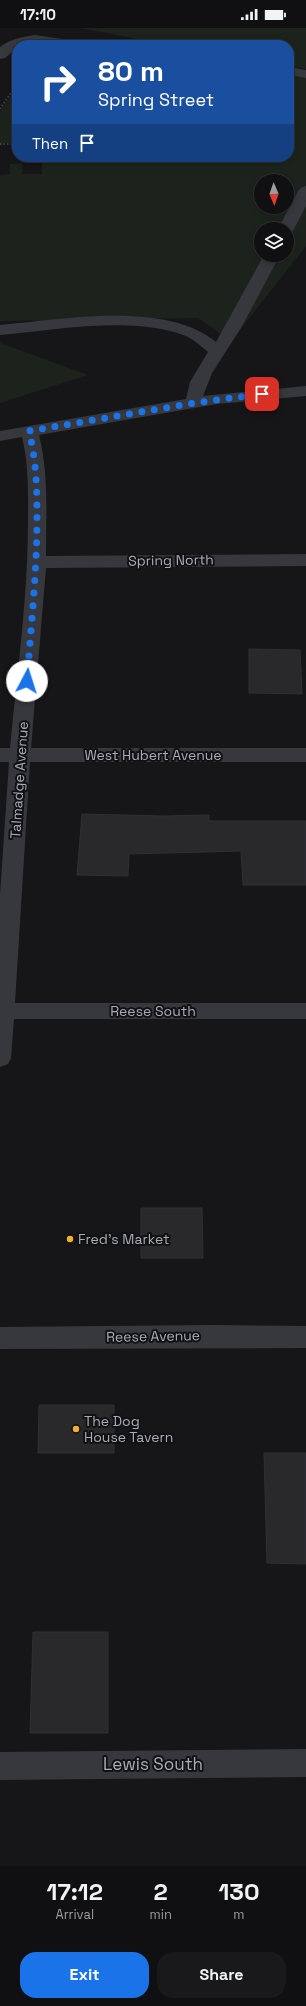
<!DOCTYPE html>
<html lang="en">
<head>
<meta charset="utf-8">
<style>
	body { margin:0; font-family:"Space Grotesk",sans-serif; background:#19191b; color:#f1f3f6; height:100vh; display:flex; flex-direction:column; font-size:15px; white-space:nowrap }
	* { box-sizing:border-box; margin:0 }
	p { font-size:13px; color:#9c9d9f }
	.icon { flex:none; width:22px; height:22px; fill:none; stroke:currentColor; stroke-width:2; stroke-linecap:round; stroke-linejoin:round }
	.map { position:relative; height:1838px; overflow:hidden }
	.sheet { display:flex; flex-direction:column; background:#101012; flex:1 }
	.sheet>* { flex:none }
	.top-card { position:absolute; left:12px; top:12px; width:282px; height:122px; border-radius:16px; box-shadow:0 2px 6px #0003,0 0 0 1px #303032; background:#1a4fa0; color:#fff; overflow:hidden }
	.needle { width:26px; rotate:178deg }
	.fabs { position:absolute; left:254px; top:146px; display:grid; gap:8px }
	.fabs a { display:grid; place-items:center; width:40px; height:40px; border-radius:50%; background:#101012; box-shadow:0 2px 6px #0003,0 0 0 1px #303032; font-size:20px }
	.pin { position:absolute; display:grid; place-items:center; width:34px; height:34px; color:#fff; margin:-17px; border-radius:8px; box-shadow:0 2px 6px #0006 }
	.me { position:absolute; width:44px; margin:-22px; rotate:5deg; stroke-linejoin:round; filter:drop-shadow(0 0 3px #0008) }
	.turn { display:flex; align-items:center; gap:14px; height:84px; padding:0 20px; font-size:18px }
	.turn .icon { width:52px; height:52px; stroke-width:2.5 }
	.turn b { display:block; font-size:28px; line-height:34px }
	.then { display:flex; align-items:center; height:38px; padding:0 20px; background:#0003; gap:8px; font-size:15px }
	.eta { display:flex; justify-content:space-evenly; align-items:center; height:68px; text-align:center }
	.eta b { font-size:24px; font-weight:700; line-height:28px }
	.cta { display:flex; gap:8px; margin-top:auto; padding:8px 20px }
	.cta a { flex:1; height:46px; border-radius:16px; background:#1a73e8; color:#fff; font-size:16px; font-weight:700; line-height:46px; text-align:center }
	.cta a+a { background:#19191b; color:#f1f3f6 }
	.status { display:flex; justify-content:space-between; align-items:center; height:28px; padding:0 20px; background:#101012; direction:ltr }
	.status svg { height:11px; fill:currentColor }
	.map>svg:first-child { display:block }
</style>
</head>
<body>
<div class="status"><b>17:10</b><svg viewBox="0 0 49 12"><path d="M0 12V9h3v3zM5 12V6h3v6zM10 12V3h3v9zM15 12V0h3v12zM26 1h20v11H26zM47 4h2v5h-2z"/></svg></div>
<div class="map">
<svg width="306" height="1838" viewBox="0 0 306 1838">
	<rect width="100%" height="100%" fill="#161618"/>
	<path fill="#1c231d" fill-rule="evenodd" d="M80,0H306V41L289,38V17H168Z
		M289,47L306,49V218L231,313L198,290L0,293V147L10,146V136L22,135V146H42V135L44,133L48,135H144L145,129H289ZM261,153H287V179H261ZM261,201H287V227H261Z
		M17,59V115H0V84Z
		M0,315L88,347L0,375Z"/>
	<path fill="#29292c" stroke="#303034" d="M249,621L300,622L302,666L249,665Z
		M82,786L163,788L209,787V793H306V857H243L241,823L129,826L128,848L77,847Z
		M141,1180H202L203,1230H141Z
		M39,1377H114V1425H38Z
		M264,1425H306V1536L267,1535Z
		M33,1604H108V1705H30Z"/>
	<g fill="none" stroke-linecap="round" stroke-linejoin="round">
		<path stroke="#3d3f44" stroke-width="2" stroke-dasharray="1.5 2" stroke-linecap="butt" d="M0,81L17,56
			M0,116H17
			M47,129V132L50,133H141V129"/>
		<path fill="#37383d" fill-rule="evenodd" d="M35,7L76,13L81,14L83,17H17V20L5,30L0,31V19C10,11 23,9 35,7Z
			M289,39L306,42V50L289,47Z
			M306,158V178L294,201L292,204L287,205V201H278L298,163L301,160Z
			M264,227H280L241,300L212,345L203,368L306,358V368L217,376L39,407C49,446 46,488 46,528L306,526V538L46,540L31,720H306V734H30L15,975H306V991H14L11,1030L8,1036L0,1039V867L9,734H0V720H10C17,645 28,569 28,494C28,466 29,437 22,409L0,413V403L186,371L190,354L208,324C201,318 194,312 186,308C134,287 55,302 0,307V297C61,292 165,272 216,314Z
			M213,1297L306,1298V1320L0,1321V1299Z
			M306,1721V1749L0,1752V1724Z"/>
	</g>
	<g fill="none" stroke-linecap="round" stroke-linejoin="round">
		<path stroke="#1a73e8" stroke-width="7" stroke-dasharray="0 12.6" d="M27,653C31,598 37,543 37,488C37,459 36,431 29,403L194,375L262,366"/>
	</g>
	<g fill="#f2b134" stroke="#111113" stroke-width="1.5">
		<circle cx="70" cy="1211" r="4"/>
		<circle cx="76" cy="1401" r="4"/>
	</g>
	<g text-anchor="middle" stroke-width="4" stroke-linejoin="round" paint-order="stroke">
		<g font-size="14" fill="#a8adb8" stroke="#111113">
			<text transform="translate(171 532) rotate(-1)" y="5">Spring North</text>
			<text x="153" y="732">West Hubert Avenue</text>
			<text transform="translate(19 752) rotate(-86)" y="5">Talmadge Avenue</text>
			<text x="153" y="988">Reese South</text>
			<text transform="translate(153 1308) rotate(-1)" y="5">Reese Avenue</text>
		</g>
		<g font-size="14" fill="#a8adb8" stroke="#111113" text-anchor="start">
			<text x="78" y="1216">Fred's Market</text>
			<text x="84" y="1398">The Dog<tspan x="84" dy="16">House Tavern</tspan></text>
		</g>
		<g font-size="17" fill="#a8adb8" stroke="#111113">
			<text x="153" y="1742">Lewis South</text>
		</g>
	</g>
</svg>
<div class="fabs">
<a><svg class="needle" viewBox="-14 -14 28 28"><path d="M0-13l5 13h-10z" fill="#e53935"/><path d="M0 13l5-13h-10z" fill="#9c9d9f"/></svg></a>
<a><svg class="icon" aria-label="layers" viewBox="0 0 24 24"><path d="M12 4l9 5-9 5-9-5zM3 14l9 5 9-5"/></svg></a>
</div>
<div class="pin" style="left:262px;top:366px;background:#d93025"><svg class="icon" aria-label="arrive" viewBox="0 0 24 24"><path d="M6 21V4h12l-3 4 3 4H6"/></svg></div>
<svg class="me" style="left:27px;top:653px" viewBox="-20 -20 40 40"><circle r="19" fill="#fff"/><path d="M0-13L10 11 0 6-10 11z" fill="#1a73e8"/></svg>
<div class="top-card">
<div class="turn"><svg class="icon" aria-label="right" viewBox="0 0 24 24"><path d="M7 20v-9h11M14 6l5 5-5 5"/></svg><div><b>80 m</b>Spring Street</div></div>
<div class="then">Then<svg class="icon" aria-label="arrive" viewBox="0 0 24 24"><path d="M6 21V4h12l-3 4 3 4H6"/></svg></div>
</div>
</div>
<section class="sheet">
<div class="eta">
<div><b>17:12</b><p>Arrival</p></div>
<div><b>2</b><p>min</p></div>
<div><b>130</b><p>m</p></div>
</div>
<div class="cta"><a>Exit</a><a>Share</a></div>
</section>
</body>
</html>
